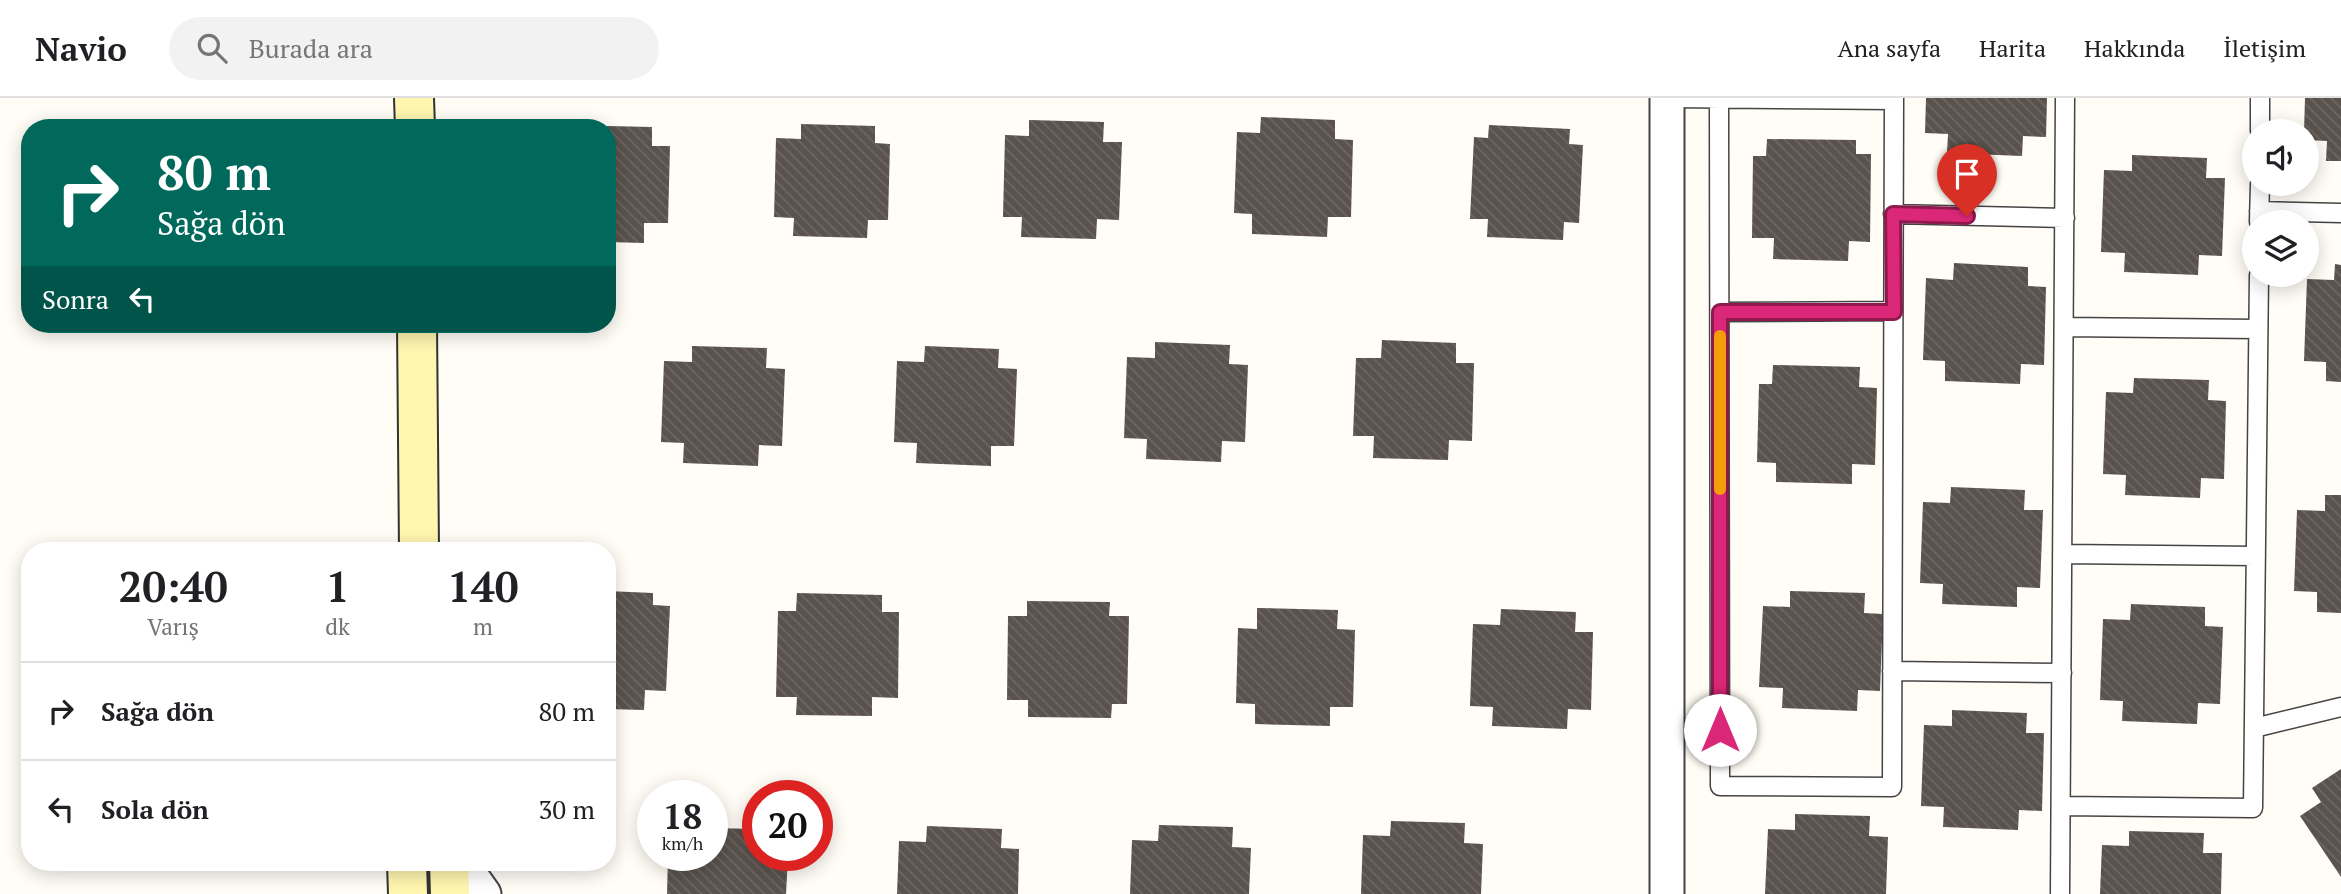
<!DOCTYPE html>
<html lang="tr">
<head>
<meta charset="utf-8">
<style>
	body { margin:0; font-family:"PT Serif",serif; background:#f2f2f2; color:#202124; height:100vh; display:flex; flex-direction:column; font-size:26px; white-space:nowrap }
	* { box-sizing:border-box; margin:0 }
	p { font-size:23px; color:#757577 }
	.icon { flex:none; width:38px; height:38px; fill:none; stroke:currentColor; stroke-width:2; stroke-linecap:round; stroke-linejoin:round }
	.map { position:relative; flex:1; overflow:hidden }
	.panel { position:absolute; left:21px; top:444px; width:595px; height:329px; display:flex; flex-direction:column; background:#fff; border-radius:28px; box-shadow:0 4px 18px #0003 }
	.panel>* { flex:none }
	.hud { position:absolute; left:21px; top:21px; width:595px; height:214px; border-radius:28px; box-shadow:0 4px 18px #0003; background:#00695c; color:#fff; overflow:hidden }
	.controls { position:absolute; left:2242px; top:21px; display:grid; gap:14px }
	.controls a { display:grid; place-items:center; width:77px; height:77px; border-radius:50%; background:#fff; box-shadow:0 4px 18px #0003; font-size:35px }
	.speed { position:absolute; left:637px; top:682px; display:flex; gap:14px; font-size:35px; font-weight:700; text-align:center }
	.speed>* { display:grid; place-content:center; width:91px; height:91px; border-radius:50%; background:#fff; box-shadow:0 4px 18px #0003; line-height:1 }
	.speed small { font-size:18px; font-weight:400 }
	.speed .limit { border:10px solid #d22; background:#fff; color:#111 }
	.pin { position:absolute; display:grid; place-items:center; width:60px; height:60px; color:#fff; margin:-72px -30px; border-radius:50% 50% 50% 0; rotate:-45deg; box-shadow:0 0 7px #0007 }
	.pin .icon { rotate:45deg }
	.me { position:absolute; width:77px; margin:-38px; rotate:0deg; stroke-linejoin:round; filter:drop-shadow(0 0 5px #0008) }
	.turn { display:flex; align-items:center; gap:24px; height:147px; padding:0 21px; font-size:32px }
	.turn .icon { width:91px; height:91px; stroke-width:2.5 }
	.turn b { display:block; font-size:49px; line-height:60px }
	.then { display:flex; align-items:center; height:66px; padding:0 21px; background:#0003; gap:14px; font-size:26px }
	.eta { display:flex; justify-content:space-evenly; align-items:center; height:119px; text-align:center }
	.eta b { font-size:42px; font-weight:700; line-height:49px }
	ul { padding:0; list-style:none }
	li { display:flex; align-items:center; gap:21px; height:98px; padding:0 21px; border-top:2px solid #e0e0e0 }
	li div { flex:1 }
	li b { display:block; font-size:26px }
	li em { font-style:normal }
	header { display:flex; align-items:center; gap:42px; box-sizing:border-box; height:98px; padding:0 35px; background:#fff; border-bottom:2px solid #e0e0e0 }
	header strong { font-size:33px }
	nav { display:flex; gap:38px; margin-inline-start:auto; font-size:24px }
	.search { width:490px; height:63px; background:#f2f2f2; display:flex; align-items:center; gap:18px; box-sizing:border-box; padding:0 24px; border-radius:38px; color:#757577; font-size:26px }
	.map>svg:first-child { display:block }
</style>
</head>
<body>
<header>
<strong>Navio</strong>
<div class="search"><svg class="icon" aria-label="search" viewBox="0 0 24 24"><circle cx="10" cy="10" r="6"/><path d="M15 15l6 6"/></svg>Burada ara</div>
<nav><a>Ana sayfa</a><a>Harita</a><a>Hakkında</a><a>İletişim</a></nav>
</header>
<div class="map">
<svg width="2341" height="796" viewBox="0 0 2341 796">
	<defs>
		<pattern id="building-back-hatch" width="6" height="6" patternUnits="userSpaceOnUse" patternTransform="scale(1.75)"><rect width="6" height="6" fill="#5a524d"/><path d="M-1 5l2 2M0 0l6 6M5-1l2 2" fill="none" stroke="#6d6662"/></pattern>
	</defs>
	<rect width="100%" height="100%" fill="#fffdf5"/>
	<path fill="url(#building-back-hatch)" d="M1926,0H2047L2046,39L2023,38L2022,58L1947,55L1948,36L1925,35Z
		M2305,0H2341V63H2326L2327,43L2306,42V33H2304Z
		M1261,19L1335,22V41L1353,42L1351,119H1328L1327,139L1252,136V116L1234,115L1237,34L1260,35Z
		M1029,22L1104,24L1103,44H1122L1119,122L1097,121L1096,141L1021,139L1022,119H1003L1005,37L1029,38Z
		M801,26L875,28V45L890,46L888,122H868L867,140L793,138L794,120L774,119L776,40L801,41Z
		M1489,27L1570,31L1569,46L1583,47L1579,125L1564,124L1563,142L1487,139L1488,121H1470L1474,39L1488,40Z
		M607,28L652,29V48H670L668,125H644V145L607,144Z
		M1767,41L1856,42V56H1871L1870,144L1849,143L1848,163L1773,161L1774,140H1752L1753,58H1766Z
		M2132,57L2207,60L2206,80H2225L2222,158L2199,157L2198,177L2124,174L2125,155L2101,154L2104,72L2132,73Z
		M1954,165L2028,169V188L2046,189L2044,267L2021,266L2020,286L1945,283V263L1923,262L1926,180L1953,182Z
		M2335,166L2341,167V284L2326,283V264L2304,263L2307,181L2334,182Z
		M1382,242L1456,245V265H1474L1472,343L1449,342L1448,362L1373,360L1374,338H1353L1356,260H1381Z
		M1155,244L1230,247L1229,266L1248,267L1245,344L1222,343L1221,364L1146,361L1147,341L1124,340L1127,259L1155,260Z
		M692,248L767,250L766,270L785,271L782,348L759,347L758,368L683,365L684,345L661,344L664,263L692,264Z
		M925,248L999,251L998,270L1017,271L1014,348H991V368L916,365L917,345L894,344L897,263L924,264Z
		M1773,267L1860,269L1859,289L1877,290L1875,367L1852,366V386L1776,384V365L1757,364L1759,286H1772Z
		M2134,280L2209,282L2208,302L2226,303L2224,381L2201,380L2200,400L2125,397L2126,377L2103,376L2106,294L2133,295Z
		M1951,389L2025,392L2024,412H2043L2040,490L2017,489V509L1942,506L1943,486L1920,485L1923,404L1950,405Z
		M2325,397H2341V515L2317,514V494L2294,493L2297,412L2325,413Z
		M607,493L653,495V507L670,508L666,593L645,592L644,612L607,611Z
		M1790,493L1865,495L1864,515L1883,516L1880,593L1858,592L1857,613L1782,610L1783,590L1759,589L1763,508L1790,509Z
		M797,495L882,497V514H899L898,600L872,599V618L796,617L797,599H776L778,513H796Z
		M1027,503L1110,504L1109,518H1129L1127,606H1112L1111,620L1028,619V602H1007L1008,518H1027Z
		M2131,506L2205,509V528L2223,529L2220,606L2198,605L2197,626L2122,623L2123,603L2100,602L2103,521L2130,522Z
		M1257,510L1338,512L1337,531L1355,532L1353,609H1330V628L1255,626V606L1236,605L1238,530L1257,531Z
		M1501,511L1576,514L1575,534H1593L1591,612L1568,611L1567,631L1492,628L1493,609L1470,608L1473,526L1500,527Z
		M1952,612L2027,615L2026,635H2044L2042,713L2019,712L2018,732L1943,729L1944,709L1921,708L1924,627L1952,628Z
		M2341,671V779L2300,718L2321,704L2312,690Z
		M1795,716L1870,718L1869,738L1888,739L1886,796H1765L1768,731L1795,732Z
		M1391,723L1465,725L1464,745L1483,746L1481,796H1361L1363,737L1390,738Z
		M1159,727L1233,729L1232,749L1251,750L1249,796H1130L1132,742L1158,743Z
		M927,728L1002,731L1001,750L1019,751L1018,796H897L899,743L926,744Z
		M712,730L758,731V758H788L786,796H667L668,758H712Z
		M2129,733L2204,735L2203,755H2222L2221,796H2100L2102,747L2129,748Z"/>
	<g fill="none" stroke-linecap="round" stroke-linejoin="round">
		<defs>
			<path id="service" d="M1667,0L1894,2
				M1719,0L1720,688L1892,689L1894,0
				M2260,33V0
				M2259,113L2341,115
				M1893,116L2065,120
				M2259,124L2260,86
				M1720,214L1893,213
				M2064,229L2258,231
				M2062,456L2256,458
				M1892,573L2062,575
				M2254,630L2341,609
				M2061,708L2253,710L2259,177
				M2060,796L2065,0"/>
			<path id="minor" d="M462,765L484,796
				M1667,796V0"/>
			<path id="secondary" d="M414,0L415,30
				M417,226L419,453
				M407,765L408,796
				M449,765L450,796"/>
		</defs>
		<use href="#service" stroke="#444" stroke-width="21"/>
		<use href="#minor" stroke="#444" stroke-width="37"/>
		<use href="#secondary" stroke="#333" stroke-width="42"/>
		<use href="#service" stroke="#fff" stroke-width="18"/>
		<use href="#minor" stroke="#fff" stroke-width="33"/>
		<use href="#secondary" stroke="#fff6b0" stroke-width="38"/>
	</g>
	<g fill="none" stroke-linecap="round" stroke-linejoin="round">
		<defs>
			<path id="route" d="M1720,632V214H1894L1893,116L1967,118"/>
		</defs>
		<use href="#route" stroke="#8e194d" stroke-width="18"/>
		<use href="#route" stroke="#db2777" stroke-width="12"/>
		<path stroke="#f59e0b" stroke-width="12" d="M1720,238V391"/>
	</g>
</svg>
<div class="controls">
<a><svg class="icon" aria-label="sound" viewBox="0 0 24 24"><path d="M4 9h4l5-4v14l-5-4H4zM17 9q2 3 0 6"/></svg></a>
<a><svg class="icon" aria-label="layers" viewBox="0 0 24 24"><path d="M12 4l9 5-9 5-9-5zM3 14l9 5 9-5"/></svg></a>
</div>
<div class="speed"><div>18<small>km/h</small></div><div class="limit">20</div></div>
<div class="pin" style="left:1967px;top:118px;background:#d93025"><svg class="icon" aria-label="arrive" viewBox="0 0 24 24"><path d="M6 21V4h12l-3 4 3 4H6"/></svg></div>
<svg class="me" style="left:1720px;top:632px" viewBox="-20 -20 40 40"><circle r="19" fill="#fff"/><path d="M0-13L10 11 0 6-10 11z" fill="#db2777"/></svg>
<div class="hud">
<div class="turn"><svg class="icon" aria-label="right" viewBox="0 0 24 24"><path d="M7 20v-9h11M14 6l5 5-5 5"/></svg><div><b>80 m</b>Sağa dön</div></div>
<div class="then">Sonra<svg class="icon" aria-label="left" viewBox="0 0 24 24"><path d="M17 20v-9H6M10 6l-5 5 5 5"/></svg></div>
</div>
<section class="panel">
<div class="eta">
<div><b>20:40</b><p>Varış</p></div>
<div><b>1</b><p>dk</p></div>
<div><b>140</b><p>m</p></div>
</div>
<ul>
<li><svg class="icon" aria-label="right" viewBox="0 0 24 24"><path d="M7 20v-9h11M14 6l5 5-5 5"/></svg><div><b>Sağa dön</b></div><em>80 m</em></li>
<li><svg class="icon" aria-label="left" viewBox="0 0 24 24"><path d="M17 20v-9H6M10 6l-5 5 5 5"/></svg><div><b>Sola dön</b></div><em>30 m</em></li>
</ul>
</section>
</div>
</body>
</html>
